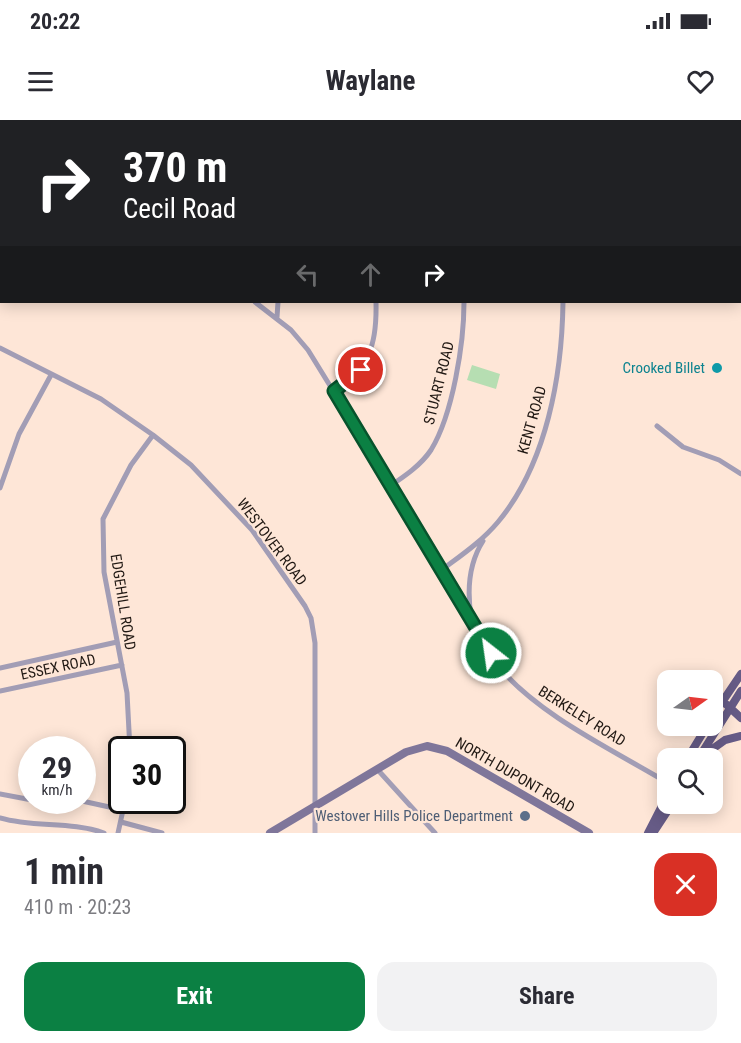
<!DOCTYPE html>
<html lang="en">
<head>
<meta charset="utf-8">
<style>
	body { margin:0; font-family:"Roboto Condensed",sans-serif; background:#f2f2f3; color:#2b2b33; height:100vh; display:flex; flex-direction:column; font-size:22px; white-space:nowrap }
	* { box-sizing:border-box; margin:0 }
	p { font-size:20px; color:#7c7c81 }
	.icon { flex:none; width:33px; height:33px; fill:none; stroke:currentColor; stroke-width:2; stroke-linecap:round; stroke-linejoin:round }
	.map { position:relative; height:713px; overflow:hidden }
	.drawer { display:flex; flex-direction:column; background:#fff; flex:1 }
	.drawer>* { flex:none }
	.top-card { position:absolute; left:0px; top:0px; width:741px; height:183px; box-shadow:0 3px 15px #0003; background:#202124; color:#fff; overflow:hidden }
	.needle { width:39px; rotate:76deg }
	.buttons { position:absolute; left:657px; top:550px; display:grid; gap:12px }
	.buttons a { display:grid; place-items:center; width:66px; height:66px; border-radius:12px; background:#fff; box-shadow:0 3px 15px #0003; font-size:30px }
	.speed { position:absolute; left:18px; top:616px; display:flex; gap:12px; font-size:30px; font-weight:700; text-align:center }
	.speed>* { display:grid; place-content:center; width:78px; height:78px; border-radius:50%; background:#fff; box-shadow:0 3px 15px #0003; line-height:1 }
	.speed small { font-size:15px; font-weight:400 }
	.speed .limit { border:3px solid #111; border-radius:9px; background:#fff; color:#111 }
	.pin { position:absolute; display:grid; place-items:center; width:51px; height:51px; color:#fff; margin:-26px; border:3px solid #fff; border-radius:50%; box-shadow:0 2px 6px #0007 }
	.me { position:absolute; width:66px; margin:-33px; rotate:330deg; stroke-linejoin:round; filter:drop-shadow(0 0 4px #0008) }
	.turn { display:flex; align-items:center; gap:21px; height:126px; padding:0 24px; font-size:27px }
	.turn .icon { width:78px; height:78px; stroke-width:2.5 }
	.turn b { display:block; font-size:42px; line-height:51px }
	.lanes { display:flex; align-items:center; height:57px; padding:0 24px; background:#0003; justify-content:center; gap:30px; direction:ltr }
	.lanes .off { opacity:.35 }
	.round { display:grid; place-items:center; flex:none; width:63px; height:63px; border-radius:18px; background:#f2f2f3 }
	.summary { display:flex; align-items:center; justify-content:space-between; height:102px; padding:0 24px }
	h1 { font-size:36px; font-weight:700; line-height:45px }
	.action { display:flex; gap:12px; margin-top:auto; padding:12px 24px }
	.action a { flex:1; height:69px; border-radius:18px; background:#0b8043; color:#fff; font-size:24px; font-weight:700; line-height:69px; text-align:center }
	.action a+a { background:#f2f2f3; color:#2b2b33 }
	.status { display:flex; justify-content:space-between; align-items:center; height:42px; padding:0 30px; background:#fff; direction:ltr }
	.status svg { height:16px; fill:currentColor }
	header { display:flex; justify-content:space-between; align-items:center; height:78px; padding:0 24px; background:#fff; font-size:27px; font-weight:700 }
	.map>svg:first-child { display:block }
</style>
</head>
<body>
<div class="status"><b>20:22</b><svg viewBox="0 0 49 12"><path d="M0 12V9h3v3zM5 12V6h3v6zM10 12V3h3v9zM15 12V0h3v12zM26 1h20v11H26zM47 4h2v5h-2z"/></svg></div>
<header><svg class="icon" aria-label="menu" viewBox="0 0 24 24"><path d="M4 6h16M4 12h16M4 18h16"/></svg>Waylane<svg class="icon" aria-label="heart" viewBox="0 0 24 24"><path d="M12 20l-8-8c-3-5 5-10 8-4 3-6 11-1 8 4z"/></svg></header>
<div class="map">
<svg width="741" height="713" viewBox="0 0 741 713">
	<rect width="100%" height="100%" fill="#fee6d7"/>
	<path fill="#b6deb2" d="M472,245L500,254L496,269L467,260Z"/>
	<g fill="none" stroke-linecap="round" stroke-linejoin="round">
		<path stroke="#a29db5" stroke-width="5" d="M60,0L65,2
			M165,0V2
			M615,0L618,2
			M694,0L696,2
			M170,2L171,0
			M680,2L681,0
			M740,28H741
			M0,31H2
			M255,182L291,210L308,230L443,449L498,546C538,595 613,630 668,663
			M277,197L278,182
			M0,228L101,279L153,315L191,345L252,410L305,486L311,498L315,523V713
			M334,271C370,244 377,227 376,182
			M657,306L683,327L719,340L741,354
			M390,366C405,356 421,345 431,330C453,294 464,223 464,182
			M0,368L19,314L51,255
			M443,449C463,434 482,421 498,402C547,343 562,255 563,182
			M471,496C467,470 469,443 483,421
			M0,548L117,522
			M0,571L122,545
			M130,630L127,573L104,452L103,399L131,345L153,315
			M377,649L435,713
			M0,674L32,680
			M82,681L123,690
			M0,698C34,708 70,701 104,713
			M121,702L162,713
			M118,713L125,681"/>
		<path stroke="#7f769a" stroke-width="8" d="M270,713L406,632L427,626L447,631L589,713"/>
		<path stroke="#665b86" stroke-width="8" d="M727,585L741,598
			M712,597L741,554
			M704,635L725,620L741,616
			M687,639L707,606
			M698,639L741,571
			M655,710L672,684
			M648,713L668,674"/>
		<path stroke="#5c507e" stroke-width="8" d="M517,0L520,2
			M547,0L550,2
			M740,99H741
			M740,107H741
			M740,123L741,124
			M740,140L741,141"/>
		<path stroke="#8d7e74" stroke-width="1.5" stroke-dasharray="10 10" stroke-linecap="butt" d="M411,2L413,0
			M0,145H2"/>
	</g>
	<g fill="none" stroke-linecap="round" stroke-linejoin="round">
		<defs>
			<path id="route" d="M361,250L334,271L491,533"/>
		</defs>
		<use href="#route" stroke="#07532c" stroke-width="15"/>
		<use href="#route" stroke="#0b8043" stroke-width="10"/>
	</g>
	<circle fill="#0f9aa8" stroke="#fee6d7" stroke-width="2" cx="717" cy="248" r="6"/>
	<circle fill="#5c6f8a" stroke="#fee6d7" stroke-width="2" cx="525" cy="696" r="6"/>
	<g text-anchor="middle" stroke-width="4.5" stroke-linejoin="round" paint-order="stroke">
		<g font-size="15" fill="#0d838f" stroke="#fee6d7" text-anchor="end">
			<text x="705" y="253">Crooked Billet</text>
		</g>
		<g font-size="15" fill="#201813" stroke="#fee6d7">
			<text transform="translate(439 263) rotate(-76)" y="5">STUART ROAD</text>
			<text transform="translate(532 300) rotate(-74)" y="5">KENT ROAD</text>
			<text transform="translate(272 422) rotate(53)" y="5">WESTOVER ROAD</text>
			<text transform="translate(123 482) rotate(81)" y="5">EDGEHILL ROAD</text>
			<text transform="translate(58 547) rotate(-12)" y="5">ESSEX ROAD</text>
			<text transform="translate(582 596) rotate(32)" y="5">BERKELEY ROAD</text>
			<text transform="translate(515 655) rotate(30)" y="5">NORTH DUPONT ROAD</text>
		</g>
		<g font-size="15" fill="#4e5e75" stroke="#fee6d7" text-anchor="end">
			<text x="513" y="701">Westover Hills Police Department</text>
		</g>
	</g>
</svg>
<div class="buttons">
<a><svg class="needle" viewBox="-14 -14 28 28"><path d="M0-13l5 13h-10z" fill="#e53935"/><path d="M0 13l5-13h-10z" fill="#7c7c81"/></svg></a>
<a><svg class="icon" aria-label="search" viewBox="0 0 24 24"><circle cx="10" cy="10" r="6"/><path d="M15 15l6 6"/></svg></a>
</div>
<div class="speed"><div>29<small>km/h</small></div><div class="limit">30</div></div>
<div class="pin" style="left:361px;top:250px;background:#d93025"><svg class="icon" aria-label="arrive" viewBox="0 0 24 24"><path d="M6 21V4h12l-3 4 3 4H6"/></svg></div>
<svg class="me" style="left:491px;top:533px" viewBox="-20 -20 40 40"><circle r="17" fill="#0b8043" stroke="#fff" stroke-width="3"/><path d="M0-11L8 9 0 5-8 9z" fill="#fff"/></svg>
<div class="top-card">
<div class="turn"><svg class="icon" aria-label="right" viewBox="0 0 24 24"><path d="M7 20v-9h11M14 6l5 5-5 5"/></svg><div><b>370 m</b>Cecil Road</div></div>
<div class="lanes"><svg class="icon off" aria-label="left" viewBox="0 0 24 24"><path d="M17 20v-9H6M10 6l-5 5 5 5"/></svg><svg class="icon off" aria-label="ahead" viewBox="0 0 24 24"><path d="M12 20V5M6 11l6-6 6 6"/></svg><svg class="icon" aria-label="right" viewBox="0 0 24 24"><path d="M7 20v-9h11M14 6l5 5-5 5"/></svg></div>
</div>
</div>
<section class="drawer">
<div class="summary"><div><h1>1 min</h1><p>410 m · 20:23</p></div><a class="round" style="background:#d93025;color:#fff"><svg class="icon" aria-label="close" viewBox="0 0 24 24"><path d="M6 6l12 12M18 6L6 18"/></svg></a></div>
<div class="action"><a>Exit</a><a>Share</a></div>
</section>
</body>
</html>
